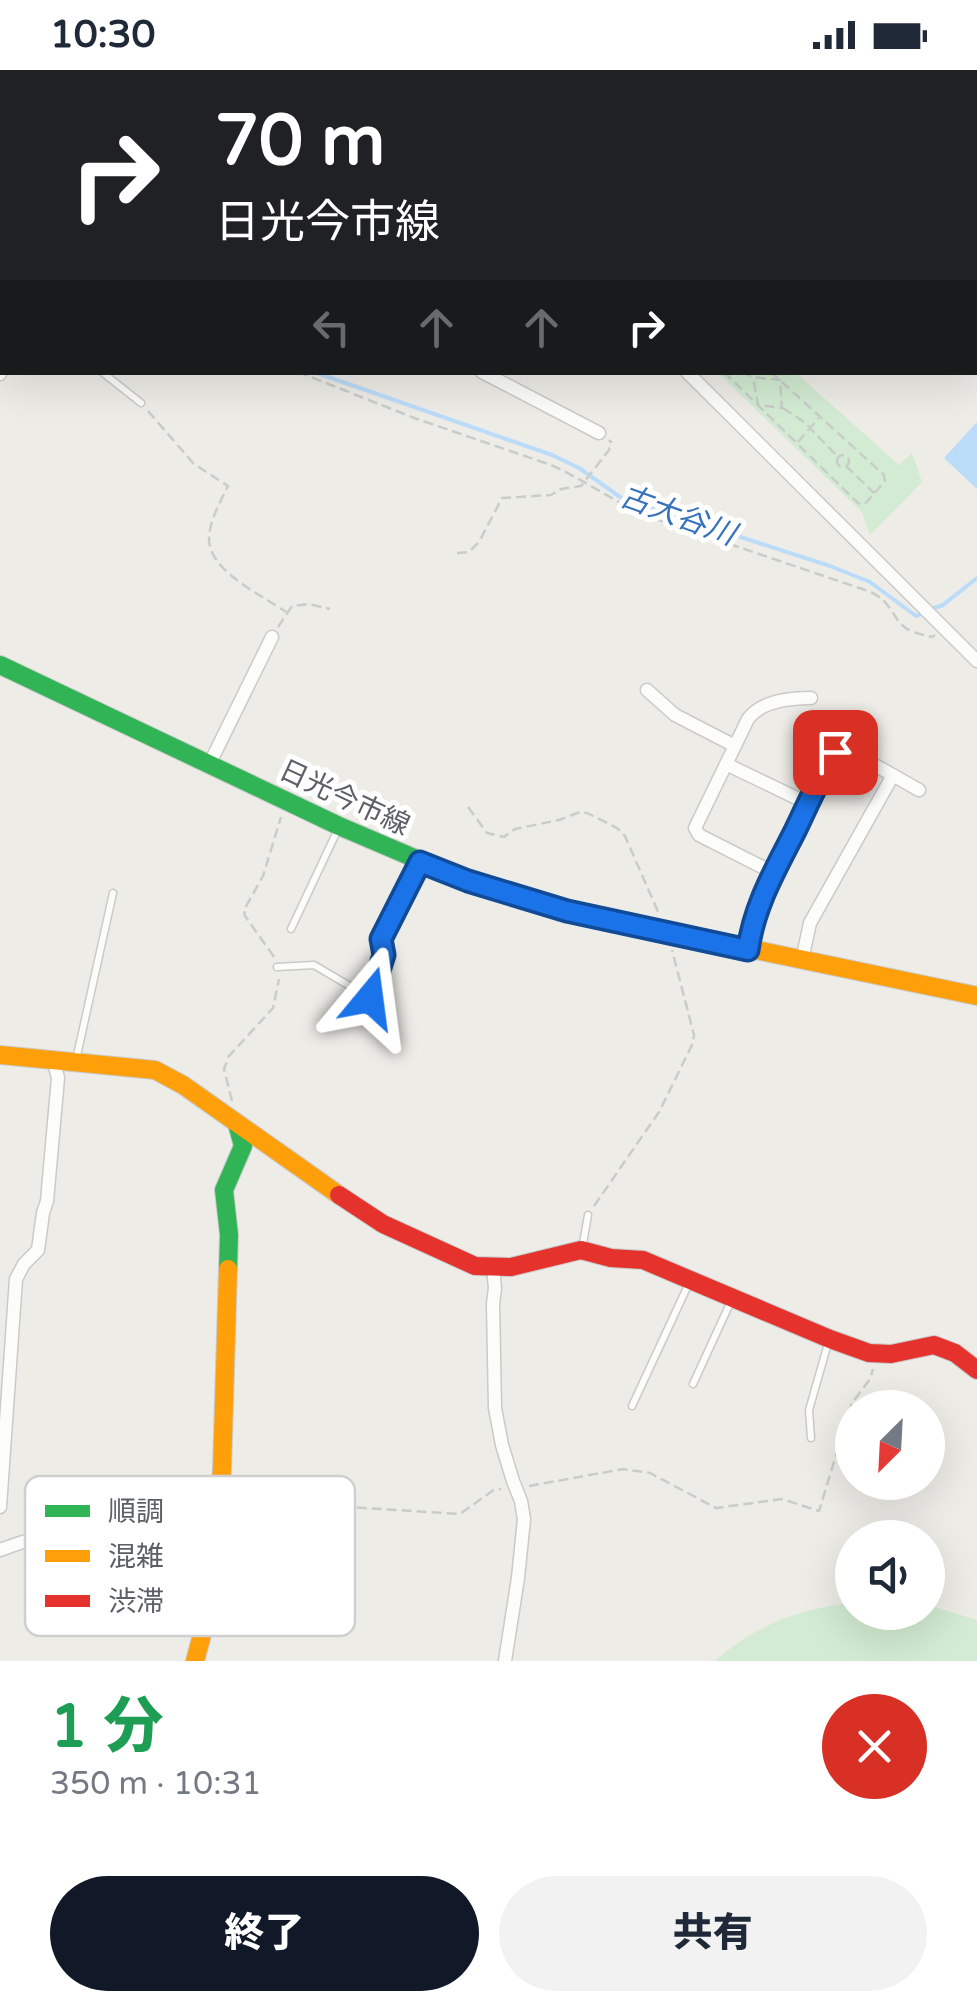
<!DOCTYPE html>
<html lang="ja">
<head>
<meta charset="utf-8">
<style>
	body { margin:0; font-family:"Varela Round","Noto Sans JP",sans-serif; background:#f2f2f3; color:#1f2937; height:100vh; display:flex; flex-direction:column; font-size:38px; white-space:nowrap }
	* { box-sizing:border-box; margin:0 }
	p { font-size:32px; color:#747a83 }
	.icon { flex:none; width:55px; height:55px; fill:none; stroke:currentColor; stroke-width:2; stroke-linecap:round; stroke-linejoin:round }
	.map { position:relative; height:1591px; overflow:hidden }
	.drawer { display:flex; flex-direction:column; background:#fff; flex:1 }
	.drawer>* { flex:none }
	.hud { position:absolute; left:0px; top:0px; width:978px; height:305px; box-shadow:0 10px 40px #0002; background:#202124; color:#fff; overflow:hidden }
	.needle { width:65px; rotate:204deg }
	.fabs { position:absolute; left:835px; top:1320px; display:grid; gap:20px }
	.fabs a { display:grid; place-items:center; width:110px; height:110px; border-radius:50%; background:#fff; box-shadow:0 10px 40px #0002; font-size:50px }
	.pin { position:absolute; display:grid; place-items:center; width:85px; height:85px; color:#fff; margin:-42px; border-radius:20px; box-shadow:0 5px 15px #0006 }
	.me { position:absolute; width:110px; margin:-55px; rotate:16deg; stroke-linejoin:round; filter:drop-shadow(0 0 8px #0008) }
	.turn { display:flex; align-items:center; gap:35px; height:210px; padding:0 50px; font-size:45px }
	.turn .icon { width:130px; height:130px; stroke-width:2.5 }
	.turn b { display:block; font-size:70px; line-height:85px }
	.lanes { display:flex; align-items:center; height:95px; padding:0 50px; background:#0003; justify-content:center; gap:50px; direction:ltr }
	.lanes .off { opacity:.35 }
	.round { display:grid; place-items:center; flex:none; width:105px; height:105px; border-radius:52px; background:#f2f2f3 }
	.overview { display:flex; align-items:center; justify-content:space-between; height:170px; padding:0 50px }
	h1 { font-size:60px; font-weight:800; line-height:75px; color:#1e9e55 }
	.action { display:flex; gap:20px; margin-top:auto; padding:20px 50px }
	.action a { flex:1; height:115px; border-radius:60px; background:#111827; color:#fff; font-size:40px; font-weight:800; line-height:115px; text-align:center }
	.action a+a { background:#f2f2f3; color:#1f2937 }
	.status { display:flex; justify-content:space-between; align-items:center; height:70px; padding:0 50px; background:#fff; direction:ltr }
	.status svg { height:28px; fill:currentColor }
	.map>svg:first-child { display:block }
</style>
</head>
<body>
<div class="status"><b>10:30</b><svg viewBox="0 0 49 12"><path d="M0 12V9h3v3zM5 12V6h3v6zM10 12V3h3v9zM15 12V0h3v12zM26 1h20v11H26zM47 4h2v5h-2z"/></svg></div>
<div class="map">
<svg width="977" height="1591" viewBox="0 0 977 1591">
	<rect width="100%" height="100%" fill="#edece7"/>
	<path fill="#d3ebd2" d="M718,303H796L899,395L912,383L922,412L870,465L862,442Z
		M852,1533V1542H928V1535L977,1550V1591H715C756,1555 798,1539 852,1533Z"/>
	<path fill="#bbdcf8" d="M977,352V419L944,388Z"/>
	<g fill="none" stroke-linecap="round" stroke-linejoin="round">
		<path stroke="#bbdcf8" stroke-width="4" d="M0,100L2,101
			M314,302L552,385L579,398L623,429L830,496L870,512L916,546L923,543
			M932,539L943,535L977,508"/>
		<defs>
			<path id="lane" d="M102,302L141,333
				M291,859L339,757
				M277,897L314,895L370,928L384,885L381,869L420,793
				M76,990L113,823
				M582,1179L588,1145
				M693,1314L732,1229
				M632,1336L690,1211
				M811,1368L809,1340L829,1270"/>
			<path id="street" d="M49,0L54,2
				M224,0L228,2
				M237,2L239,0
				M0,42H2
				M482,302L599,363
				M687,302L977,591
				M0,304L2,296
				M647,620L675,645L735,676
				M726,694L807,733
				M209,695L272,567
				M774,803L699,765L695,758L748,649C761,631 790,628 811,628
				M748,879L759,831L805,740L812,720L835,683L841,678L850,681L919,720
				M802,890L810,853L893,705
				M493,1197L495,1218L493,1234L495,1338L502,1375L513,1411L521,1431L524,1449L518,1508L505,1591
				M0,1437L16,1209L24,1194L38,1180L43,1143L47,1131L58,1008L53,989
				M0,1480C67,1453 145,1455 216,1468"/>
			<path id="fast" d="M0,595L339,756L468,811L567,841L655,859
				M228,1199L229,1165L224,1120L243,1076L237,1054"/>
			<path id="slow" d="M655,859L977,926
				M0,985L155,1000L183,1015L339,1125
				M195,1591L210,1535L222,1399L228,1199"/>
			<path id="jam" d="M339,1125L383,1154L475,1196L511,1197L581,1180L611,1188L643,1190L830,1269L869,1283L891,1284L934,1275L955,1283L977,1300"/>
		</defs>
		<use href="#lane" stroke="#cacac9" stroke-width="9"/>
		<use href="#street" stroke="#cacac9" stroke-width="15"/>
		<use href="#fast" stroke="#c9cac9" stroke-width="20"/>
		<use href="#slow" stroke="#c9cac9" stroke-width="20"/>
		<use href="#jam" stroke="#c9cac9" stroke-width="20"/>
		<path stroke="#c9cdca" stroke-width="2.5" stroke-dasharray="10 5" stroke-linecap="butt" d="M318,0L326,2
			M348,0L352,2
			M378,0L382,2
			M298,302L417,349L551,395C585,410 615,433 650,447L871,522C894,534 891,548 907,559C915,563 924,565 932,567L935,565
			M724,302L858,433L864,435L885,411L884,405L771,302
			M742,302C752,309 767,308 780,310L782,338L758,335L753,307
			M783,338L804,352L838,387
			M148,341L194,394L228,416C220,432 210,450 209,468C208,501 262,525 286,542
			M798,372L819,348
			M837 391a6 6 0 1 1 12 0a6 6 0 1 1-12 0Z
			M846,396L874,423
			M457,483L469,482L479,472L502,428L551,425L561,419L581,416L609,380L611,372L609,370
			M278,557L292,536L309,534L330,539
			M468,737L487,763L504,767L515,759L559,750L580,742L587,743L617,758L625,766L659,844
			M274,887L245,846L244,840L263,806L281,747
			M232,1031L224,999L229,986L273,938L279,909
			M594,1136L659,1042L693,973L694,965L672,880
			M529,1416L623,1399L650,1403L716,1438L782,1429L819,1441L852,1333L870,1309L873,1299
			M237,1430L460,1444L495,1419H501"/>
		<use href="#lane" stroke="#fcfcfb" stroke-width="6"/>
		<use href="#street" stroke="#fcfcfb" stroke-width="12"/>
		<use href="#fast" stroke="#30b455" stroke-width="18"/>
		<use href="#slow" stroke="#ff9f0a" stroke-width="18"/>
		<use href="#jam" stroke="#e5322d" stroke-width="18"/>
	</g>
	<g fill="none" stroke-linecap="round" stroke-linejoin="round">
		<defs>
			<path id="route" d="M370,928L384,885L381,869L420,792L468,811L567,841L748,880C754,836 775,800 795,761C808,734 819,708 835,682"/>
		</defs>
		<use href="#route" stroke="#114b97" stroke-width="25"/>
		<use href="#route" stroke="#1a73e8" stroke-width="18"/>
	</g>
	<g text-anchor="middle" stroke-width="10" stroke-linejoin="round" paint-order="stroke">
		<g font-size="28" fill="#5c6066" stroke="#fff">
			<text transform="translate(345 727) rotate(25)" y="10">日光今市線</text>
		</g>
		<g font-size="30" font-style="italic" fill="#3773bc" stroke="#fff">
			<text transform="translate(678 445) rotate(20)" y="10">古大谷川</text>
		</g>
	</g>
	<rect x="25" y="1406" width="330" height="160" rx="15" fill="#fff" stroke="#cecfd1" stroke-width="2.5"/>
	<rect x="45" y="1435" width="45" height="12" fill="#30b455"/>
	<rect x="45" y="1480" width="45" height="12" fill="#ff9f0a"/>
	<rect x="45" y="1525" width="45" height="12" fill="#e5322d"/>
	<g font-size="28" fill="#5c6066">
		<text x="108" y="1451">順調</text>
		<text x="108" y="1496">混雑</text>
		<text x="108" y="1541">渋滞</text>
	</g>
</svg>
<div class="fabs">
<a><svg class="needle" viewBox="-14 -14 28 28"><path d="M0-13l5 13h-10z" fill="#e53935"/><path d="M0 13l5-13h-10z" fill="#747a83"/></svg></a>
<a><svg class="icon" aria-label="sound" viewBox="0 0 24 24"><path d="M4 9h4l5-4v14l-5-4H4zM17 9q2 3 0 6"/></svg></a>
</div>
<div class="pin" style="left:835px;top:682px;background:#d93025"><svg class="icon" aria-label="arrive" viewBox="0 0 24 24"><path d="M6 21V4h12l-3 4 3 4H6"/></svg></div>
<svg class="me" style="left:370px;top:928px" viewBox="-20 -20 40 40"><path d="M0-17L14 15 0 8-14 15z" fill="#1a73e8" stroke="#fff" stroke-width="4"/></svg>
<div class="hud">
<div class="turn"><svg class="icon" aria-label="right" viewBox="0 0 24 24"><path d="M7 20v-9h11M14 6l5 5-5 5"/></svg><div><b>70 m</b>日光今市線</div></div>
<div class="lanes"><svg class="icon off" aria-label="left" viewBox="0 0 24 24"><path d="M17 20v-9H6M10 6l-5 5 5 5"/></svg><svg class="icon off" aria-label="ahead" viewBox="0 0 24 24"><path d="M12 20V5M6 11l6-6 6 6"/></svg><svg class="icon off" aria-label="ahead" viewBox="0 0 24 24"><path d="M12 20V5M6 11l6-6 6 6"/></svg><svg class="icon" aria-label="right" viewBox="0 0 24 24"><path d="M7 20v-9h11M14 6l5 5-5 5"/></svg></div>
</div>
</div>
<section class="drawer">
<div class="overview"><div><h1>1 分</h1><p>350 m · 10:31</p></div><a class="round" style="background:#d93025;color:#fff"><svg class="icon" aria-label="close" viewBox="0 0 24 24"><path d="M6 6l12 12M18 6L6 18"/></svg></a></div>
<div class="action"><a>終了</a><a>共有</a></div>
</section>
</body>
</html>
